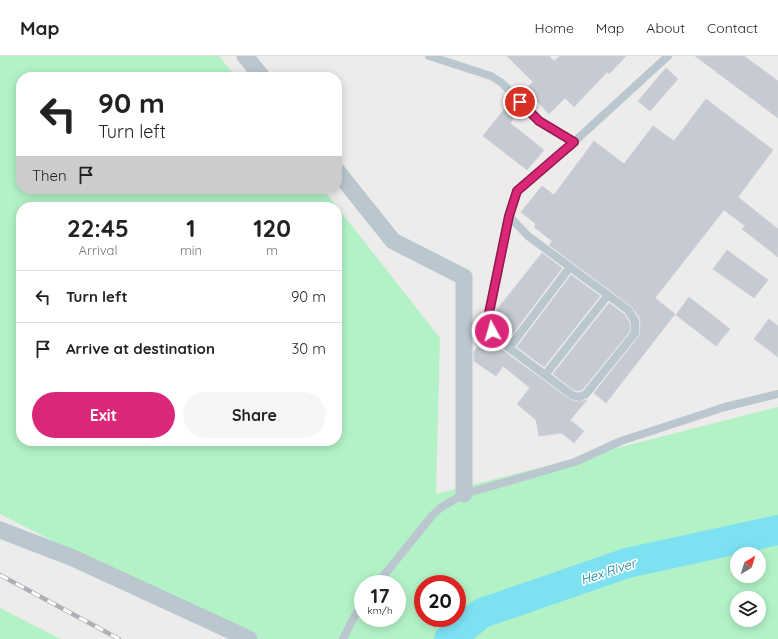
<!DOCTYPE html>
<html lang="en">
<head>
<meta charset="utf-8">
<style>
	body { margin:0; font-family:Quicksand,sans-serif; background:#f6f6f6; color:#222; height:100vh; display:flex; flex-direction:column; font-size:15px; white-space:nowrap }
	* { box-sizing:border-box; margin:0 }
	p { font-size:13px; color:#767676 }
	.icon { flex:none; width:22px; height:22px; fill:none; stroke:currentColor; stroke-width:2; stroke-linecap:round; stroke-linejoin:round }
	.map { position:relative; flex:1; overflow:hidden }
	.sheet { position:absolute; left:16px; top:146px; width:326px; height:244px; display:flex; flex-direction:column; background:#fff; border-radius:16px; box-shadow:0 2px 10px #0003 }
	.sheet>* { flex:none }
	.banner { position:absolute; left:16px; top:16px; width:326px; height:122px; border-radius:16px; box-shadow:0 2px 10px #0003; background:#fff; color:#222; overflow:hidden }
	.needle { width:26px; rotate:38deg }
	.controls { position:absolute; left:730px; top:491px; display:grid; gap:8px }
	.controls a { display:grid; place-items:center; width:36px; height:36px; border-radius:50%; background:#fff; box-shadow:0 2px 10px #0003; font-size:20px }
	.speed { position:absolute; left:354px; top:519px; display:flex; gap:8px; font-size:20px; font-weight:700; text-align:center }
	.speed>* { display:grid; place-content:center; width:52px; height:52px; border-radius:50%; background:#fff; box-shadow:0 2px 10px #0003; line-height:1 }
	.speed small { font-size:10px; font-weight:400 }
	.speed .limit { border:6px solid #d22; background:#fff; color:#111 }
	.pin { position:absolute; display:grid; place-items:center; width:34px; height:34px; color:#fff; margin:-17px; border:2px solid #fff; border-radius:50%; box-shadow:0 1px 4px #0007 }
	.me { position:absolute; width:44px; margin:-22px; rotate:354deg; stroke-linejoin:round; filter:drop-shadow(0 0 3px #0008) }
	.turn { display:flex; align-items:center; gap:14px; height:84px; padding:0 16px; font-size:18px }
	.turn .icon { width:52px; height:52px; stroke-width:2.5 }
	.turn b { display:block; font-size:28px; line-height:34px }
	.then { display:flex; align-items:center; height:38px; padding:0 16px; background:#0003; gap:8px; font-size:15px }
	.eta { display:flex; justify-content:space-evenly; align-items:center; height:68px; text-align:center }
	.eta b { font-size:24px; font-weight:800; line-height:28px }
	.button { display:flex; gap:8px; margin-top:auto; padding:8px 16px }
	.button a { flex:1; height:46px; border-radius:24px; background:#db2777; color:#fff; font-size:16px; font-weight:800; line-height:46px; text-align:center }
	.button a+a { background:#f6f6f6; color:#222 }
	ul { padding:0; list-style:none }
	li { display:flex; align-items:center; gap:12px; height:52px; padding:0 16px; border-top:1px solid #e0e0e0 }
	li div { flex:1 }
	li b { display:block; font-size:15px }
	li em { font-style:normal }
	header { display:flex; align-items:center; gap:24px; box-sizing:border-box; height:56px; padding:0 20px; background:#fff; border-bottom:1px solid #e0e0e0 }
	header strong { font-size:19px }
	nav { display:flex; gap:22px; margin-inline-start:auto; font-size:14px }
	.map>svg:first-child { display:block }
</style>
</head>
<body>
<header>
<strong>Map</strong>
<nav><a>Home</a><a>Map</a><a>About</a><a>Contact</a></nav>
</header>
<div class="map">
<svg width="778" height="583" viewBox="0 0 778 583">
	<rect width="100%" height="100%" fill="#eeebeb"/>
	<path fill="#b3f2c7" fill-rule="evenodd" d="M0,0H219L236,21H21V133H323L440,282L436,438L778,351V583H244L0,458ZM21,151H337V385H21ZM737,498H759V520H737ZM363,528H397V562H363ZM423,528H457V562H423ZM737,542H759V564H737Z
		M0,552L61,583H0Z"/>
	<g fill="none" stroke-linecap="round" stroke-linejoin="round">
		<path stroke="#7de1f2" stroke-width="30" d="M449,583L482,557L627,507L778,474"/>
	</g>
	<path fill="#c6cad2" stroke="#ced2d8" d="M507,0H549L554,5L560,0H626L609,18L607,16L574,51L565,42L549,58L526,33L533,26Z
		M695,0H744L778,25V62Z
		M666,12L678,23L650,55L638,45Z
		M706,43L773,94L738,141L778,173V201L742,173L745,170L724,154L655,242L675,258L606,347L594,337L639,280L640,277V262L631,250L549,189L552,185L534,171L536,168L521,156L542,130L554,139L594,85L624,108L653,70L674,85Z
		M509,47L520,55L510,67L544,94L527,114L483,80Z
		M727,194L768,224L754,242L713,213Z
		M542,197L562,212L508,284L500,276L496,269L494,262L495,256Z
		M571,219L600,240L544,311L517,291Z
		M689,241L730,273L716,290L676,259Z
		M609,247L624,258L630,267V275L583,333L579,335L574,334L553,318Z
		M769,263L778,270V301L754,283Z
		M487,275L491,282L501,293L569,343L578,346L587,344L570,364L584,375L574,387L562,377L539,380L536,364L517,348L530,332L503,310L496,320L474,305V296L478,290L475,288Z"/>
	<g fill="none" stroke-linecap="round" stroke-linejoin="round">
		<path stroke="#bac7cf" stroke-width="8" d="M429,0L491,20L502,27L539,65L574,86
			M509,160L488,262C492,277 496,282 509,292L572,339L579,341L586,338L635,277V265L628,254L528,180L509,160L517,135L574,86L668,0
			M509,292L570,211
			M545,319L608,239
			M377,528L431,461L440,452L464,438L575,406L621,385L725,351L778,338
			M343,583L353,563L363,547"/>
		<path stroke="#bac7cf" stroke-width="17" d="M245,0L262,21
			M337,115L393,185L464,221V438
			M0,474L73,502L249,583"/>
		<defs>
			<path id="rail" d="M0,519L119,583"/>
		</defs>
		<use href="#rail" stroke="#adb1b6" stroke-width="4.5"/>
		<use href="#rail" stroke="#fff" stroke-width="3" stroke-dasharray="9" stroke-linecap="butt"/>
	</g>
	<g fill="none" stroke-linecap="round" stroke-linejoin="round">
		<defs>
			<path id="route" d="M492,275L488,262L509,160L517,135L574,86L539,65L520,46"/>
		</defs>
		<use href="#route" stroke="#8e194d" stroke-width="10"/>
		<use href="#route" stroke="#db2777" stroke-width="7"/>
	</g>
	<g text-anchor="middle" stroke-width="3.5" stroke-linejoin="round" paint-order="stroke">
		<g font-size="13" font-style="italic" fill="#038196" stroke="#fff">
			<text transform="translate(608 515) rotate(-18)" y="5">Hex River</text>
		</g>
	</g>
</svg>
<div class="controls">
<a><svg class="needle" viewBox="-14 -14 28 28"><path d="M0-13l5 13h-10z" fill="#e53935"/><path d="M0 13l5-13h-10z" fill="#767676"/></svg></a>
<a><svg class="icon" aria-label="layers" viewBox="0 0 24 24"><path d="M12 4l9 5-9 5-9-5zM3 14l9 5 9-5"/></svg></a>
</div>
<div class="speed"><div>17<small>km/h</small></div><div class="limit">20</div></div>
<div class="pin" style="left:520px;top:46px;background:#d93025"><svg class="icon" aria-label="arrive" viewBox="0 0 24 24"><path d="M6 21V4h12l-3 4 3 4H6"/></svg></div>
<svg class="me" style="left:492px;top:275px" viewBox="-20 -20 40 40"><circle r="17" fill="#db2777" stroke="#fff" stroke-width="3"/><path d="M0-11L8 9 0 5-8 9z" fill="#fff"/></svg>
<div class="banner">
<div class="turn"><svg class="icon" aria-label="left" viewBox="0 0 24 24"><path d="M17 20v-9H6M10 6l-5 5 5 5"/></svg><div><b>90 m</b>Turn left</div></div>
<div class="then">Then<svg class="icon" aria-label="arrive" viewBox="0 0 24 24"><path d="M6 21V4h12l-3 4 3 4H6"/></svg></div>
</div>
<section class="sheet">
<div class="eta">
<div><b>22:45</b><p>Arrival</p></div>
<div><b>1</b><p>min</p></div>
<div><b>120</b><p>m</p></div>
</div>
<ul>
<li><svg class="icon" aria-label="left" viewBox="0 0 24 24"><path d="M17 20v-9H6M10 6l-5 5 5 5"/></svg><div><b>Turn left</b></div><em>90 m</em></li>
<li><svg class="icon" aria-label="arrive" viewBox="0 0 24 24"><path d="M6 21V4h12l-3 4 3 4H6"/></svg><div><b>Arrive at destination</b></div><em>30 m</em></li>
</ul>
<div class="button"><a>Exit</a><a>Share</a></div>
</section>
</div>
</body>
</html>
